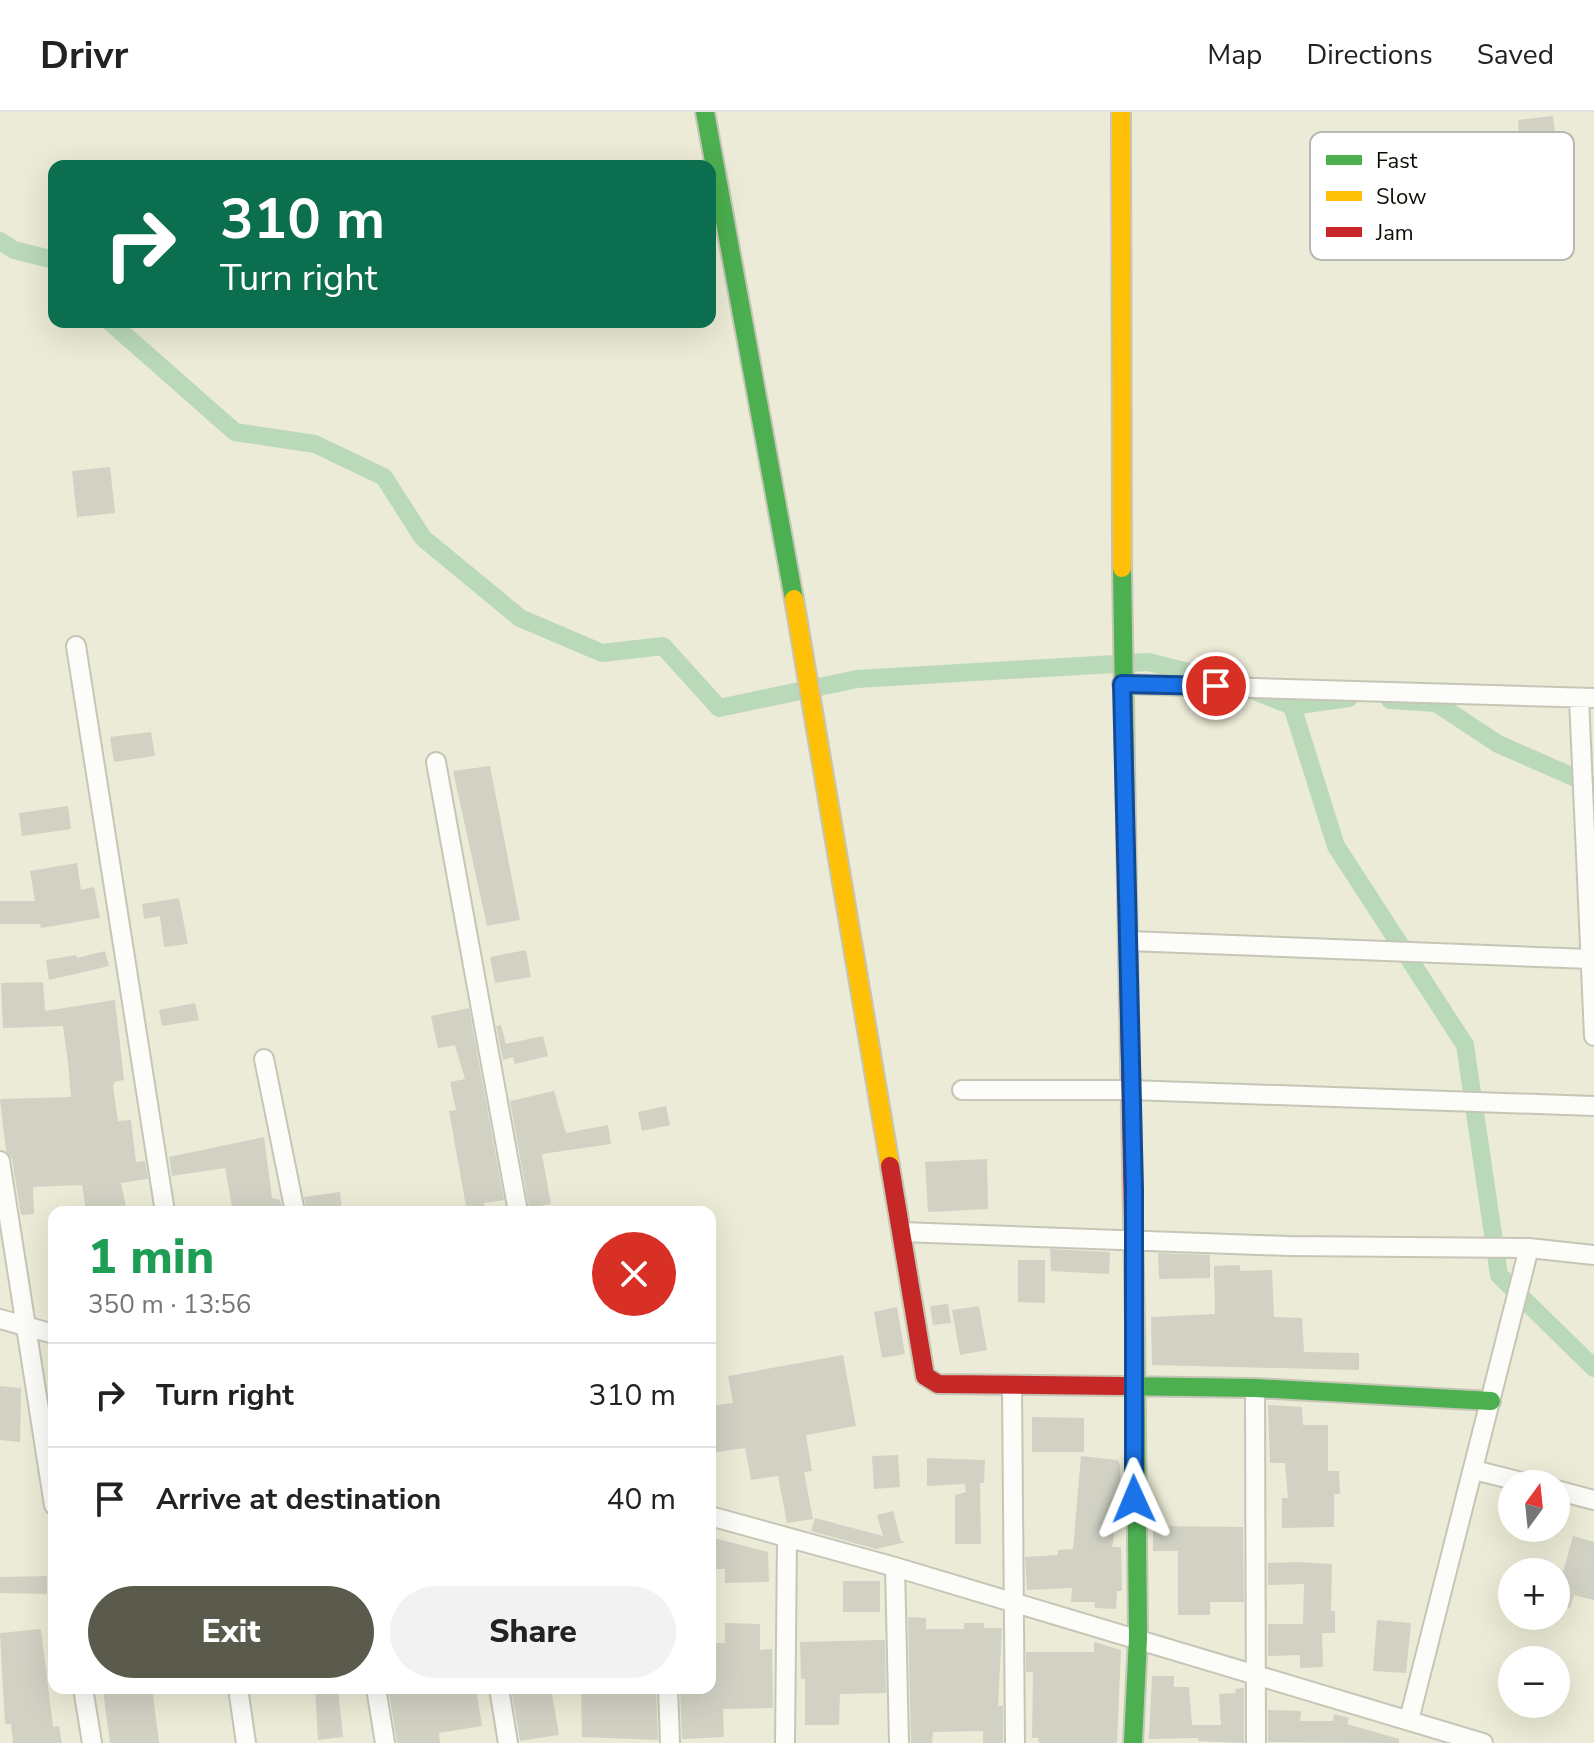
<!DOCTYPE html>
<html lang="en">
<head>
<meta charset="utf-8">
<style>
	body { margin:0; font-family:"Nunito Sans",sans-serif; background:#f2f2f2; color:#222; height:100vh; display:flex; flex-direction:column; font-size:30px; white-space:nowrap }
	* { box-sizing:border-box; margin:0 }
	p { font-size:26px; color:#767676 }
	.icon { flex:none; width:44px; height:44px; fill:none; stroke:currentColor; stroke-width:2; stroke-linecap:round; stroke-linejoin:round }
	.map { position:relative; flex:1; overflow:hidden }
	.details { position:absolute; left:48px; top:1094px; width:668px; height:488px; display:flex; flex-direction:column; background:#fff; border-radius:16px; box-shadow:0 8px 32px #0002 }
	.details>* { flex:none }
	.guide { position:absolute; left:48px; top:48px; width:668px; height:168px; border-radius:16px; box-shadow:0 8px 32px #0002; background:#0b6e4f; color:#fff; overflow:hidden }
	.needle { width:52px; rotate:15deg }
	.tools { position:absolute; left:1498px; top:1358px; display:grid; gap:16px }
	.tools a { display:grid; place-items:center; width:72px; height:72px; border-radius:50%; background:#fff; box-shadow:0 8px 32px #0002; font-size:40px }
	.pin { position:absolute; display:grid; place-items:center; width:68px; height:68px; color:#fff; margin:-34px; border:4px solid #fff; border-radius:50%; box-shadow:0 2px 8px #0007 }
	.me { position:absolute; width:88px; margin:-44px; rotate:359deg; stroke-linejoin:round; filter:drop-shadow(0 0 6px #0008) }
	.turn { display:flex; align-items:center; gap:28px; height:168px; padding:0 40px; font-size:36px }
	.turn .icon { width:104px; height:104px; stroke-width:2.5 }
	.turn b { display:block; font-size:56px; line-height:68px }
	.round { display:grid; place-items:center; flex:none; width:84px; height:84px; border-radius:42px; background:#f2f2f2 }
	.overview { display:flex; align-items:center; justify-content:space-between; height:136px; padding:0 40px }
	h1 { font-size:48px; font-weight:800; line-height:60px; color:#1e9e55 }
	.cta { display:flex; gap:16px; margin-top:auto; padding:16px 40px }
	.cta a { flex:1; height:92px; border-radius:48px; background:#5b5b4d; color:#fff; font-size:32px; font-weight:800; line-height:92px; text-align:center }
	.cta a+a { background:#f2f2f2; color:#222 }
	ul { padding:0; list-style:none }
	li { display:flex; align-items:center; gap:24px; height:104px; padding:0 40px; border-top:2px solid #e0e0e0 }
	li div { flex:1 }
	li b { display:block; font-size:30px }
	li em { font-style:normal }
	header { display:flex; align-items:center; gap:48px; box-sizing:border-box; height:112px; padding:0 40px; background:#fff; border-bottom:2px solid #e0e0e0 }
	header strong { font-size:38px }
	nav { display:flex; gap:44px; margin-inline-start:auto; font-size:28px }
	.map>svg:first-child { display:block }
</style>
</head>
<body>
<header>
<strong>Drivr</strong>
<nav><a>Map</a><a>Directions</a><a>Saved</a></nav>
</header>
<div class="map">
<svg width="1594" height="1631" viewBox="0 0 1594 1631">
	<rect width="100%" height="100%" fill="#ebebd7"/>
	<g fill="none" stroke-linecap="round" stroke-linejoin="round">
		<path stroke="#bad9b9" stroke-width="18" d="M0,129L14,138L54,148
			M110,210L235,320L315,332L384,365L423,426L520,506L602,541L663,534L719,596L857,567L1148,550L1234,571L1292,594L1349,586
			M1390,588L1436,591L1498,632L1594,674
			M1292,594L1336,734L1465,933L1499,1163L1594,1256"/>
	</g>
	<path fill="#d1d2c4" d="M1553,4L1556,30L1520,33L1518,8Z
		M110,355L115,401L77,405L72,359Z
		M151,620L155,644L114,650L110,625Z
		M490,654L520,808L487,814L453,659Z
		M68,694L71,717L22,724L19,701Z
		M77,751L81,778L94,775L100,806L41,816L40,812H0V789H35L30,759Z
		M179,786L188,832L164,835L160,804L144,807L142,792Z
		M526,838L531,865L495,871L490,845Z
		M105,839L109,854L49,868L46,848L76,843L77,846Z
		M43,870L45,899L115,888L124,968L114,970L113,975L118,1009L131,1008L136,1050L145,1049L148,1067L121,1071L127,1100H86L82,1073L33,1075L34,1102L21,1103L12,1047L6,1039L0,987L71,985L68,951L63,914L3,916L1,871Z
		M195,891L199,908L162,914L159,898Z
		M469,896L504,1088L484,1091L486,1100H467L449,999L456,998L450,970L465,967L455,933L438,936L431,904Z
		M501,913L506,932L543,924L548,944L515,952L513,945L503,948L496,914Z
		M554,979L566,1021L608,1013L611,1032L542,1042L551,1092L529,1096L510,989Z
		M666,994L670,1013L642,1019L638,1000Z
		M264,1025L272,1086L280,1088L283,1100H233L225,1056L172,1064L169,1045Z
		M987,1047L988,1097L928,1100L925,1050Z
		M340,1080L342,1100H307L304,1085Z
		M1050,1137L1110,1140L1109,1162L1051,1159Z
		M1158,1141L1210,1143V1166L1159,1167Z
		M1018,1148H1045V1191L1018,1190Z
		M1240,1153V1159L1272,1158L1274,1205L1302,1206L1304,1240L1359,1241V1258L1152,1253L1151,1205L1215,1202L1214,1154Z
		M948,1192L951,1211L933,1213L930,1194Z
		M979,1194L987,1238L960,1243L952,1198Z
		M897,1195L905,1242L882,1246L874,1200Z
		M843,1243L856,1314L806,1323L812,1359L804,1360L813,1407L787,1411L778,1364L751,1368L745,1336L710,1341V1294L733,1291L728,1264Z
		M0,1274L21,1276L20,1330L0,1328Z
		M1268,1293L1302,1295L1303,1313H1328V1359H1339L1340,1382H1334V1415L1282,1416V1386H1288L1285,1351H1270Z
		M1032,1305L1084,1306V1340H1032Z
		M898,1343L900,1375L874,1377L872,1344Z
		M1081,1344L1118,1348L1120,1353L1121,1386L1112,1435H1121L1122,1479H1117L1116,1497L1095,1496V1490H1071L1072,1476L1027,1478L1025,1445L1058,1443V1438L1073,1437Z
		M927,1346L985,1348L984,1371H980L981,1432H955V1383L966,1380L965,1372L927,1374Z
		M893,1399L901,1429L906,1430L876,1437L811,1419L815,1406L883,1424L877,1403Z
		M1153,1414L1243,1415L1244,1490H1210V1503H1178V1439H1153Z
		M1573,1424L1594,1430V1488L1574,1483L1570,1496L1556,1492V1466L1561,1467Z
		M710,1425L768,1440L769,1470L725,1471V1457H710Z
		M1299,1450L1332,1452L1331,1499H1335V1521H1322L1323,1555L1300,1556V1543L1268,1544V1512H1303L1304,1472L1268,1473V1451Z
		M47,1464V1482L0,1481V1465Z
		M843,1469H880V1500H843Z
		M908,1505L926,1506V1517H964V1511H984V1516H1002L998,1594H1003V1631H983V1619L933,1620L932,1631H911Z
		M1377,1508L1411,1511L1406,1561L1373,1559Z
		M725,1511L760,1512V1538L772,1537L773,1596L723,1597L724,1625L682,1627L680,1576H710V1531H725Z
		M41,1517L53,1615L59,1614L62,1631H13L11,1612H5L0,1521Z
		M881,1528H885L886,1581L840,1582L839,1613H805V1567H801L800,1530Z
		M1094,1530L1121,1538L1117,1631H1039L1038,1626H1032L1033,1560H1026V1540H1094Z
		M1152,1564H1174V1575H1189L1192,1613H1221L1219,1582L1236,1581L1235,1577L1244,1576V1631L1198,1629V1626L1149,1627Z
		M152,1576L159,1631H110L103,1578Z
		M315,1576H338L343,1625L318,1628Z
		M388,1576H476L482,1614L439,1621L440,1631H397Z
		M511,1576H551L559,1623L520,1629Z
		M581,1576H656L658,1628L582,1625Z
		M1268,1598L1301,1599L1300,1609H1333L1334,1602L1349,1606L1347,1612L1399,1627V1631L1268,1630Z"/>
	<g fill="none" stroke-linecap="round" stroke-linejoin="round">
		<defs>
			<path id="street" d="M76,534L165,1100
				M1122,572L1594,586
				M1579,586L1594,924
				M436,650L518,1100
				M1129,829L1591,847
				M264,947L295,1100
				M962,978H1130L1594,994
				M0,1049L54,1393
				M901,1120L1288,1134L1529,1136L1594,1143
				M0,1207L54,1222
				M1012,1274L1015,1631
				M1255,1276L1256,1631
				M1474,1358L1530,1372
				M1556,1378L1594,1388
				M710,1404L895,1455L1483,1631
				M895,1455L899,1631
				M83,1576L92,1631
				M238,1576L246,1631
				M376,1576L385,1631
				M499,1576L508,1631
				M668,1576L670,1631
				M1409,1608L1529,1136
				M785,1631L787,1427"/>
			<path id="fast" d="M705,0L794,487
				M1122,456L1128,845
				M1121,1274L1255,1276L1491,1289
				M1133,1631L1138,1526L1135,1211"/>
			<path id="slow" d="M1121,0L1122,456
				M794,487L890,1054"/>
			<path id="jam" d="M1128,845L1135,1211
				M890,1054L925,1264L938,1272L1121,1274"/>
		</defs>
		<use href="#street" stroke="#c6c6b7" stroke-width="22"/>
		<use href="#fast" stroke="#c6c6b7" stroke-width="22"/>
		<use href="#slow" stroke="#c6c6b7" stroke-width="22"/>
		<use href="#jam" stroke="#c6c6b7" stroke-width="22"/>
		<use href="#street" stroke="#fcfcf9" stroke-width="18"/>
		<use href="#fast" stroke="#4caf50" stroke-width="18"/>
		<use href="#slow" stroke="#ffc107" stroke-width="18"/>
		<use href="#jam" stroke="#c62828" stroke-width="18"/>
	</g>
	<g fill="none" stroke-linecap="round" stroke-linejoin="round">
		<defs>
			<path id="route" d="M1134,1387V1077L1122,572L1216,574"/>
		</defs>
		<use href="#route" stroke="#114b97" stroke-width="20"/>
		<use href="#route" stroke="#1a73e8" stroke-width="14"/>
	</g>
	<rect x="1310" y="20" width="264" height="128" rx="12" fill="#fff" stroke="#b6b6b3" stroke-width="2"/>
	<rect x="1326" y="43" width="36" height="10" fill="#4caf50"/>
	<rect x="1326" y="79" width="36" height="10" fill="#ffc107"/>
	<rect x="1326" y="115" width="36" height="10" fill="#c62828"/>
	<g font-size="22" fill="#0d0d03">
		<text x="1376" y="56">Fast</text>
		<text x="1376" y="92">Slow</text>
		<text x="1376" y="128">Jam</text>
	</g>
</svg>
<div class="tools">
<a><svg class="needle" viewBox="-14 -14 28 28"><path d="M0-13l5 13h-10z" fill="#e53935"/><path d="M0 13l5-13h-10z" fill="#767676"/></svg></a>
<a>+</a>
<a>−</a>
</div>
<div class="pin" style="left:1216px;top:574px;background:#d93025"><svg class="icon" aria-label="arrive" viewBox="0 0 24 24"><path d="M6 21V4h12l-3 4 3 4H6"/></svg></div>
<svg class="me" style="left:1134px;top:1387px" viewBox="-20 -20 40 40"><path d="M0-17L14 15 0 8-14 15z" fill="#1a73e8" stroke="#fff" stroke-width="4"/></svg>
<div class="guide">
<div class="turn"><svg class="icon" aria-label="right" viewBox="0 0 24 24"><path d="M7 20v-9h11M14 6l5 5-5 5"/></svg><div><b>310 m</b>Turn right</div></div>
</div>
<section class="details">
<div class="overview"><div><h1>1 min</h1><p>350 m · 13:56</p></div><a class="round" style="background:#d93025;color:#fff"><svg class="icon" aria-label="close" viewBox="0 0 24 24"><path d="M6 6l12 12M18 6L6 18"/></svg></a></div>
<ul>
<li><svg class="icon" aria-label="right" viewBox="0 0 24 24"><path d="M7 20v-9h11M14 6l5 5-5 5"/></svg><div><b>Turn right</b></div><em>310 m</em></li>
<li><svg class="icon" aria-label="arrive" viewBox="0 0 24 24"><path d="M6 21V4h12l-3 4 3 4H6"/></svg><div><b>Arrive at destination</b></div><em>40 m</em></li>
</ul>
<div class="cta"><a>Exit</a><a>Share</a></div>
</section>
</div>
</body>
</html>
